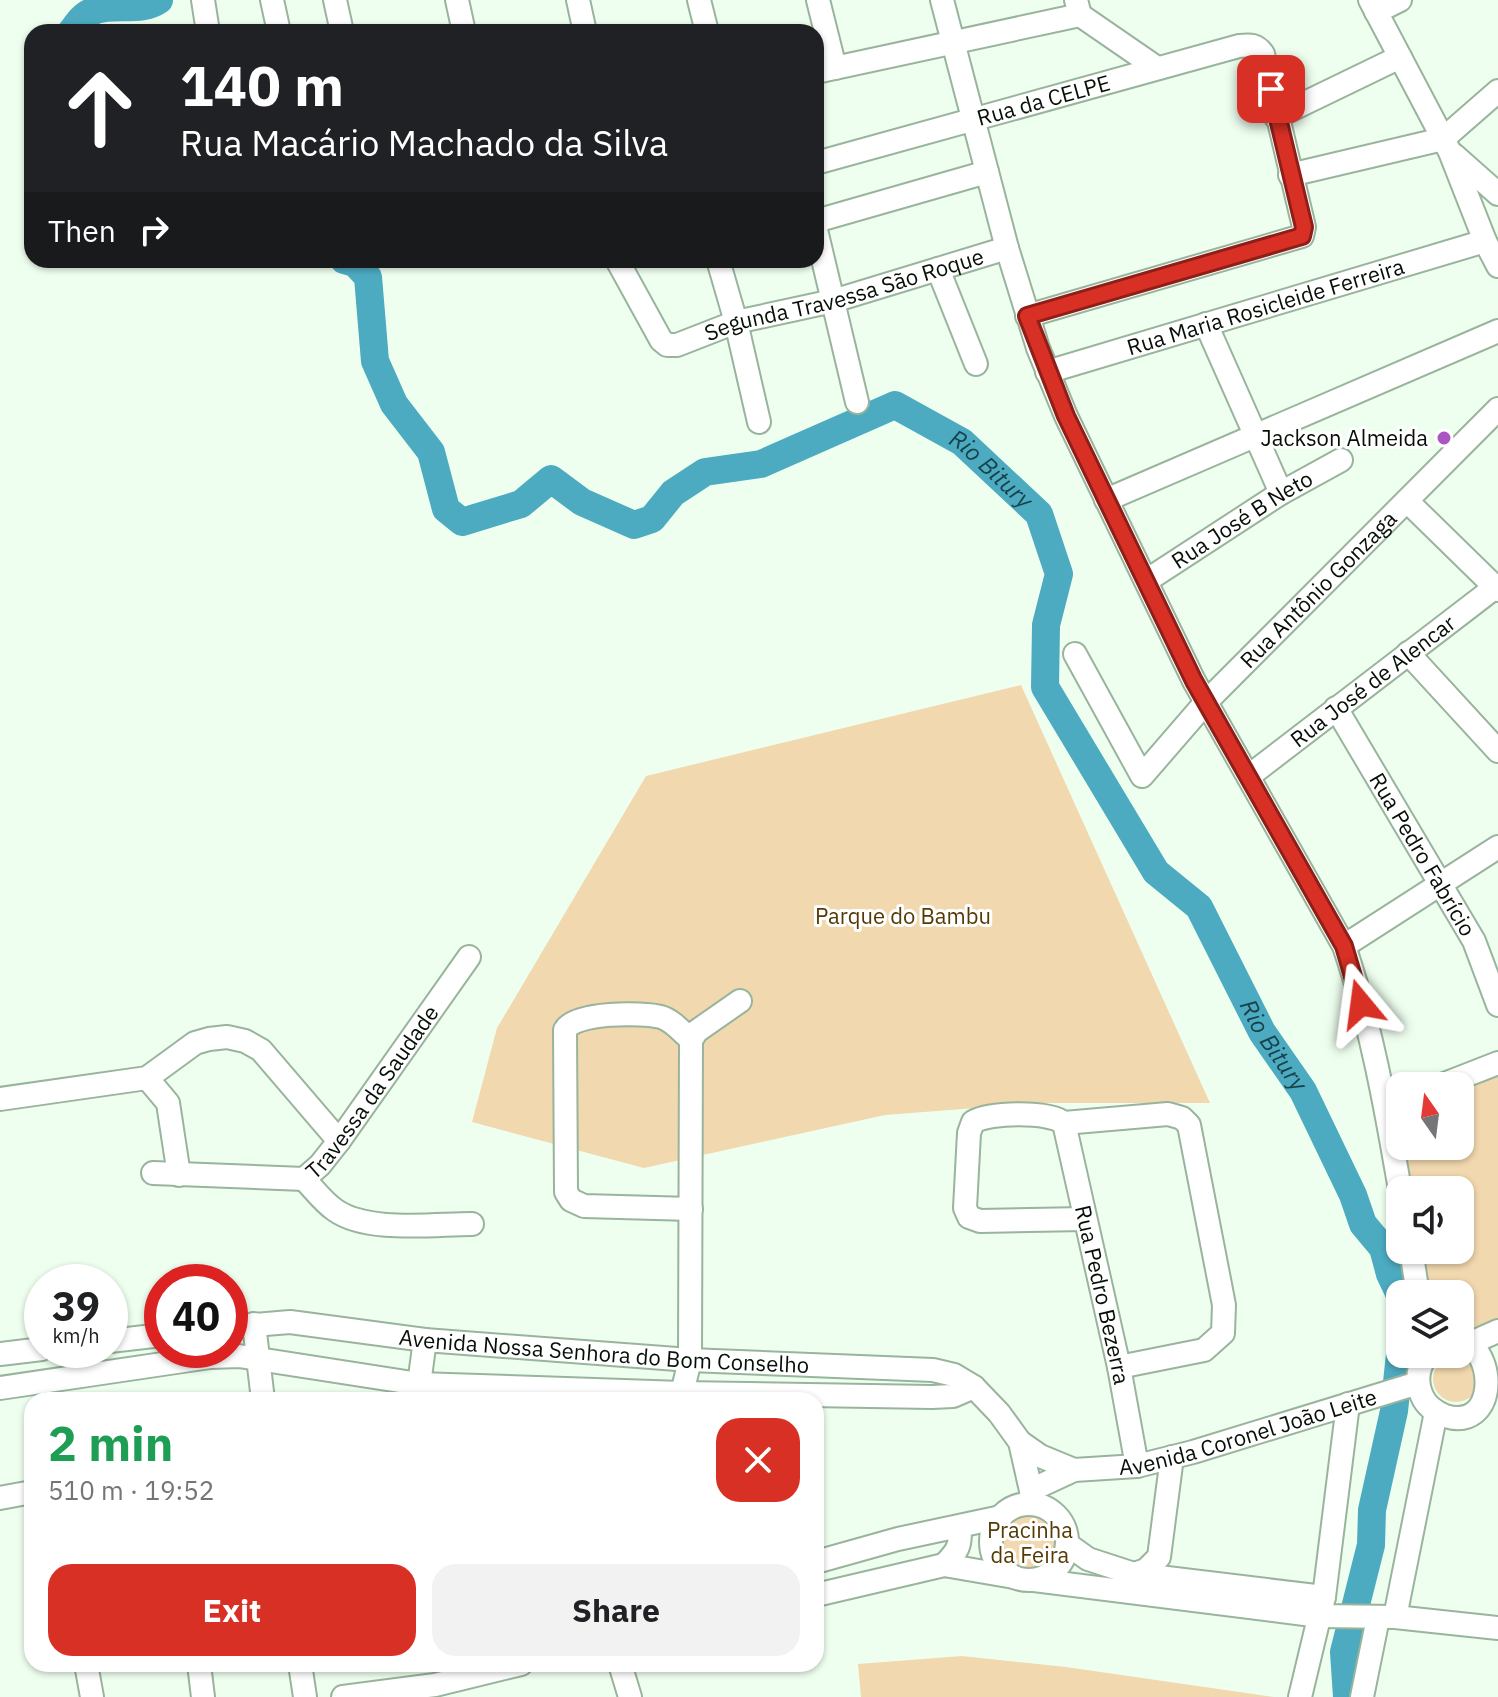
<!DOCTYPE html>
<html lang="en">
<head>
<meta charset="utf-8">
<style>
	body { margin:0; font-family:"IBM Plex Sans",sans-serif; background:#f2f2f2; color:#202124; height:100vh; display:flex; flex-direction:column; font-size:30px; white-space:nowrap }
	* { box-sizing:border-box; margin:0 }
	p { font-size:26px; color:#757577 }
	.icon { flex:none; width:44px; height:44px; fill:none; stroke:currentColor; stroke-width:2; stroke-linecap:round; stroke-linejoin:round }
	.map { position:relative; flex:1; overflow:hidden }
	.side { position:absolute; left:24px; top:1392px; width:800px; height:280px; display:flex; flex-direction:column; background:#fff; border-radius:24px; box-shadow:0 2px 6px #0004 }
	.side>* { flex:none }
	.banner { position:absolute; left:24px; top:24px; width:800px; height:244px; border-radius:24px; box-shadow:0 2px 6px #0004; background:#202124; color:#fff; overflow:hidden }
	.needle { width:52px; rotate:346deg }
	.buttons { position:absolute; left:1386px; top:1072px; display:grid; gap:16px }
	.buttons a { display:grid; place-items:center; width:88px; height:88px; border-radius:16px; background:#fff; box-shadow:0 2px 6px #0004; font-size:40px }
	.speed { position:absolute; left:24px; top:1264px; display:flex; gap:16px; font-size:40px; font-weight:700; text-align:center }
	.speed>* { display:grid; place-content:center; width:104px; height:104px; border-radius:50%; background:#fff; box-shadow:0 2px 6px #0004; line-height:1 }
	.speed small { font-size:20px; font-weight:400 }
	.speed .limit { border:12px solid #d22; background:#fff; color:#111 }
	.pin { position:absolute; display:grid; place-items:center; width:68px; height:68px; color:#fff; margin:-34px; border-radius:16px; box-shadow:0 4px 12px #0006 }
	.me { position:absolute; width:88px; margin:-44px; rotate:344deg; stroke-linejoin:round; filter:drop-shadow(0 0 6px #0008) }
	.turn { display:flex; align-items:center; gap:28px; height:168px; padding:0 24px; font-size:36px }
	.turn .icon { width:104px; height:104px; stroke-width:2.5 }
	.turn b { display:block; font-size:56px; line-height:68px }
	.then { display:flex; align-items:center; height:76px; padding:0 24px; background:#0003; gap:16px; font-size:30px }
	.round { display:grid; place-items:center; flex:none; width:84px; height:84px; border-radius:24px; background:#f2f2f2 }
	.summary { display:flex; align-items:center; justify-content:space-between; height:136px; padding:0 24px }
	h1 { font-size:48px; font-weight:800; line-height:60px; color:#1e9e55 }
	.action { display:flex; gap:16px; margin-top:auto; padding:16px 24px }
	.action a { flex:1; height:92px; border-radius:24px; background:#d93025; color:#fff; font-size:32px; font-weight:800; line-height:92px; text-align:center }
	.action a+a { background:#f2f2f2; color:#202124 }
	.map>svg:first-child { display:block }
</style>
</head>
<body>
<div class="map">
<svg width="1498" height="1697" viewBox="0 0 1498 1697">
	<rect width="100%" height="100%" fill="#eeffef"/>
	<path fill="#f2d8af" d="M1021,685L1210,1103H1040L885,1115L644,1168L472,1122L497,1028L646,776Z
		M1498,1068V1321L1460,1330V1294H1419L1412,1250H1460V1190H1403L1390,1109L1400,1106V1146H1460V1086Z
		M1433 1379a23 23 0 1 1 46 0a23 23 0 1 1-46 0Z
		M997 1543a33 33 0 1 1 66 0a33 33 0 1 1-66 0Z
		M962,1656L1066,1667L1274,1697H861L858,1664Z"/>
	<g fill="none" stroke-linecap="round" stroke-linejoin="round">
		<g stroke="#4cabc1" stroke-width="28">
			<path d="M71,32C76,26 82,16 89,13C112,1 139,14 159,0"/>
			<path id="s1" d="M344,260L355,263L368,277L375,361L394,404L431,452L446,509L462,522L521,504L551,479L582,502L634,525L652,519L673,493L705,472L761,464L895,405L962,442L1039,514L1059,574L1046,625L1045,687L1156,872L1199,907L1262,1032L1303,1091L1353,1195L1363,1224L1383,1248L1390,1274L1400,1295"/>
			<path d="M1347,1697L1344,1652L1371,1545L1372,1510L1394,1411L1400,1354"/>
		</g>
		<defs>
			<g id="minor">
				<path d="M203,0L208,32"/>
				<path d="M272,0L279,32"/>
				<path d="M335,0L342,32"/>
				<path d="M457,0L464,32"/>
				<path d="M578,0L585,32"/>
				<path d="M699,0L707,32"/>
				<path d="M818,0L835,68"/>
				<path d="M942,0L1007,248L1038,348L1066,416L1194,681L1344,946C1371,1025 1386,1108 1400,1190"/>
				<path d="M1076,0L1080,15L1157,68"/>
				<path d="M1370,0L1450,152L1485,241L1498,266"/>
				<path d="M1376,12L1400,0"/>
				<path d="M816,72L1080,15"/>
				<path d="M1276,117L1400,57"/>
				<path d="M1454,155L1498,194"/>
				<path id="s2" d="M816,163L1239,46C1250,45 1256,44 1263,54L1304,227L1302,236L1027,316"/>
				<path d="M1290,175L1443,139L1498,91"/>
				<path d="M816,221L987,172"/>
				<path d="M816,230L857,402"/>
				<path id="s3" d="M617,260L661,340L667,345H677L736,322L833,301L1007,248"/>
				<path d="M718,260L736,322L759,422"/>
				<path d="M938,269L976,364"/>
				<path d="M1206,324L1281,493"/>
				<path id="s4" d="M1047,372L1485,241"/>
				<path d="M1106,500L1498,331"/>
				<path d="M1407,501L1498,590"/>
				<path id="s5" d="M1146,581L1281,493L1341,460"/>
				<path d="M1408,653L1498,751"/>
				<path id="s6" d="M1075,654L1142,776L1206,702L1498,409"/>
				<path id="s7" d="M1336,708L1474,941L1498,1005"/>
				<path id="s8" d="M1249,776L1498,585"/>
				<path d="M1344,946L1498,847"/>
				<path d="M147,1078L168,1103L179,1175"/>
				<path d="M1439,1086L1498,1063"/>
				<path d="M0,1099L147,1078L195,1043L209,1039L227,1037L245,1041L261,1050L339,1141"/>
				<path id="s9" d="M1064,1123L1119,1367L1137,1466"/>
				<path id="s10" d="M153,1173L304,1179L320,1165L339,1141L469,957"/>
				<path d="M304,1179C314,1189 323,1202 335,1210C367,1233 434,1224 472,1224"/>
				<path d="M691,1209L584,1206L571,1200L566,1192L565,1030C574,1012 643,1012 661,1017C672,1020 682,1032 691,1040"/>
				<path d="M1085,1219L980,1221L969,1217L965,1208L969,1133L973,1122C990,1112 1049,1111 1064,1123L1168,1114L1182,1118L1189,1125L1224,1305L1223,1333L1204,1350L1119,1367"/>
				<path d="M1411,1250L1418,1294"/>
				<path d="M254,1324L263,1400"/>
				<path id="s11" d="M230,1327L290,1322L425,1340L690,1360L933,1370L954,1375L974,1387L999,1413L1020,1442L1034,1504"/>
				<path d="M110,1341L162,1335"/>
				<path d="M1473,1342L1498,1331"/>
				<path d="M0,1354L42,1349"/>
				<path d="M1427,1354C1418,1367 1415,1381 1422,1396C1426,1405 1435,1412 1445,1416C1497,1432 1498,1351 1460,1339"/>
				<path d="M0,1388L210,1357L239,1356L419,1384L682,1393L932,1397L953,1396L974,1387"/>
				<path d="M682,1393L690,1360L691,1040L697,1031L740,1001"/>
				<path d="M421,1400L419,1384L425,1340"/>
				<path d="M1020,1442L1040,1456L1074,1470"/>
				<path id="s12" d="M1031,1490L1074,1470L1137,1466L1193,1452L1418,1383"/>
				<path d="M0,1498L32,1492"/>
				<circle cx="1029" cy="1542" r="38"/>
				<path d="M1067,1544L1088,1559L1134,1574L1324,1597"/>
				<path d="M816,1562L898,1539L1001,1517"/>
				<path d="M944,1565C957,1552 962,1545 959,1527"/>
				<path d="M1134,1574L1146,1570L1159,1557L1172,1457"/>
				<path d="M1034,1580L1320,1616L1395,1617L1498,1628"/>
				<path d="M816,1595L944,1565L1014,1577"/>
				<path d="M1395,1617L1436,1412"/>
				<path d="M86,1664L92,1697"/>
				<path d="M199,1664L203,1697"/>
				<path d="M300,1664L305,1697"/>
				<path d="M620,1664L630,1697"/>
				<path d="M343,1697L435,1685L521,1664"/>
				<path d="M1300,1697L1324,1597L1348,1404"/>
				<path d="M1362,1697L1378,1618"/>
			</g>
		</defs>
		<use href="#minor" stroke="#99b49c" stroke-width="26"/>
		<use href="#minor" stroke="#fff" stroke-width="22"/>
	</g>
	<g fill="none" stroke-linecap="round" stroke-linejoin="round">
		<defs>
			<path id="route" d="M1271,89L1304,227L1302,236L1027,316L1066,416L1194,681L1344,946L1361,1004"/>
		</defs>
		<use href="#route" stroke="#8d1f18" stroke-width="20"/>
		<use href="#route" stroke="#d93025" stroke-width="14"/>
	</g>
	<circle fill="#ab55c3" stroke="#fff" stroke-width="3" cx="1444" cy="438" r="8"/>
	<g text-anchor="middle" stroke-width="6" stroke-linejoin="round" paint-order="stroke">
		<g font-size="22" fill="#060f07" stroke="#fff">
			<text dy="8" stroke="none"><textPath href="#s2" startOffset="236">Rua da CELPE</textPath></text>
			<text dy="8" stroke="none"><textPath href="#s3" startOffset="284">Segunda Travessa São Roque</textPath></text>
			<text dy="8" stroke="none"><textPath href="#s4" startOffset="228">Rua Maria Rosicleide Ferreira</textPath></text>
			<text dy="8" stroke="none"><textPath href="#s5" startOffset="114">Rua José B Neto</textPath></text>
			<text dy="8" stroke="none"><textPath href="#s6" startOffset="396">Rua Antônio Gonzaga</textPath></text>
			<text dy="8" stroke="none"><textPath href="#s8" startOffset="156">Rua José de Alencar</textPath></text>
			<text dy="8" stroke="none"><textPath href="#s7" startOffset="170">Rua Pedro Fabrício</textPath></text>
			<text dy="8" stroke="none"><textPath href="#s10" startOffset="262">Travessa da Saudade</textPath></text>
			<text dy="8" stroke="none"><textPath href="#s9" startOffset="176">Rua Pedro Bezerra</textPath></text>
			<text dy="8" stroke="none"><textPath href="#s11" startOffset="376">Avenida Nossa Senhora do Bom Conselho</textPath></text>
			<text dy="8" stroke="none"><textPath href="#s12" startOffset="226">Avenida Coronel João Leite</textPath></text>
		</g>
		<g font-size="22" fill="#060f07" stroke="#fff" text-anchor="end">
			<text x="1428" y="446">Jackson Almeida</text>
		</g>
		<g font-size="22" fill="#553a04" stroke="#fff">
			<text x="903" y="924">Parque do Bambu</text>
			<text x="1030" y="1538">Pracinha<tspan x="1030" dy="25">da Feira</tspan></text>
		</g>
		<g font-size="24" font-style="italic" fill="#18434d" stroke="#fff">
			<text dy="8" stroke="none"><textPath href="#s1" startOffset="908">Rio Bitury</textPath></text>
			<text dy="8" stroke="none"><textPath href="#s1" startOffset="1580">Rio Bitury</textPath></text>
		</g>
	</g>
</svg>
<div class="buttons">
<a><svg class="needle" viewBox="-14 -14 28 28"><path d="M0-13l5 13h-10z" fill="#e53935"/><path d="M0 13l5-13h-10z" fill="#757577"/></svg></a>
<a><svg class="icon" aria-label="sound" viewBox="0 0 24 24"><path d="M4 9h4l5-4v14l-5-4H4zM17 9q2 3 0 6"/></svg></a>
<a><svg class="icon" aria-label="layers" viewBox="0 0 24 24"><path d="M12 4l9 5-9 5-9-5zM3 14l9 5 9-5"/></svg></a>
</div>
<div class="speed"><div>39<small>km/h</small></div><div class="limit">40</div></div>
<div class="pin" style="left:1271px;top:89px;background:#d93025"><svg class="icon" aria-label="arrive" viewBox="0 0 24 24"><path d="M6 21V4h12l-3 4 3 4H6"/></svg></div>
<svg class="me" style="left:1361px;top:1004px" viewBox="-20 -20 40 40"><path d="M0-17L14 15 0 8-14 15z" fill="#d93025" stroke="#fff" stroke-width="4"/></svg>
<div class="banner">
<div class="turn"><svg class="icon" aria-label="ahead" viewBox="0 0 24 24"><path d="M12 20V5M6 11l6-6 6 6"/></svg><div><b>140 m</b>Rua Macário Machado da Silva</div></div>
<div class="then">Then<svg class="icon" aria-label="right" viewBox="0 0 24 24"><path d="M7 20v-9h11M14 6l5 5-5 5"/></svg></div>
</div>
<section class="side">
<div class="summary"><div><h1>2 min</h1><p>510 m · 19:52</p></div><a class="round" style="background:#d93025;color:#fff"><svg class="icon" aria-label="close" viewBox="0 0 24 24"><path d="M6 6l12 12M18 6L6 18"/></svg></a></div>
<div class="action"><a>Exit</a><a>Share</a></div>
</section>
</div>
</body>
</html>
